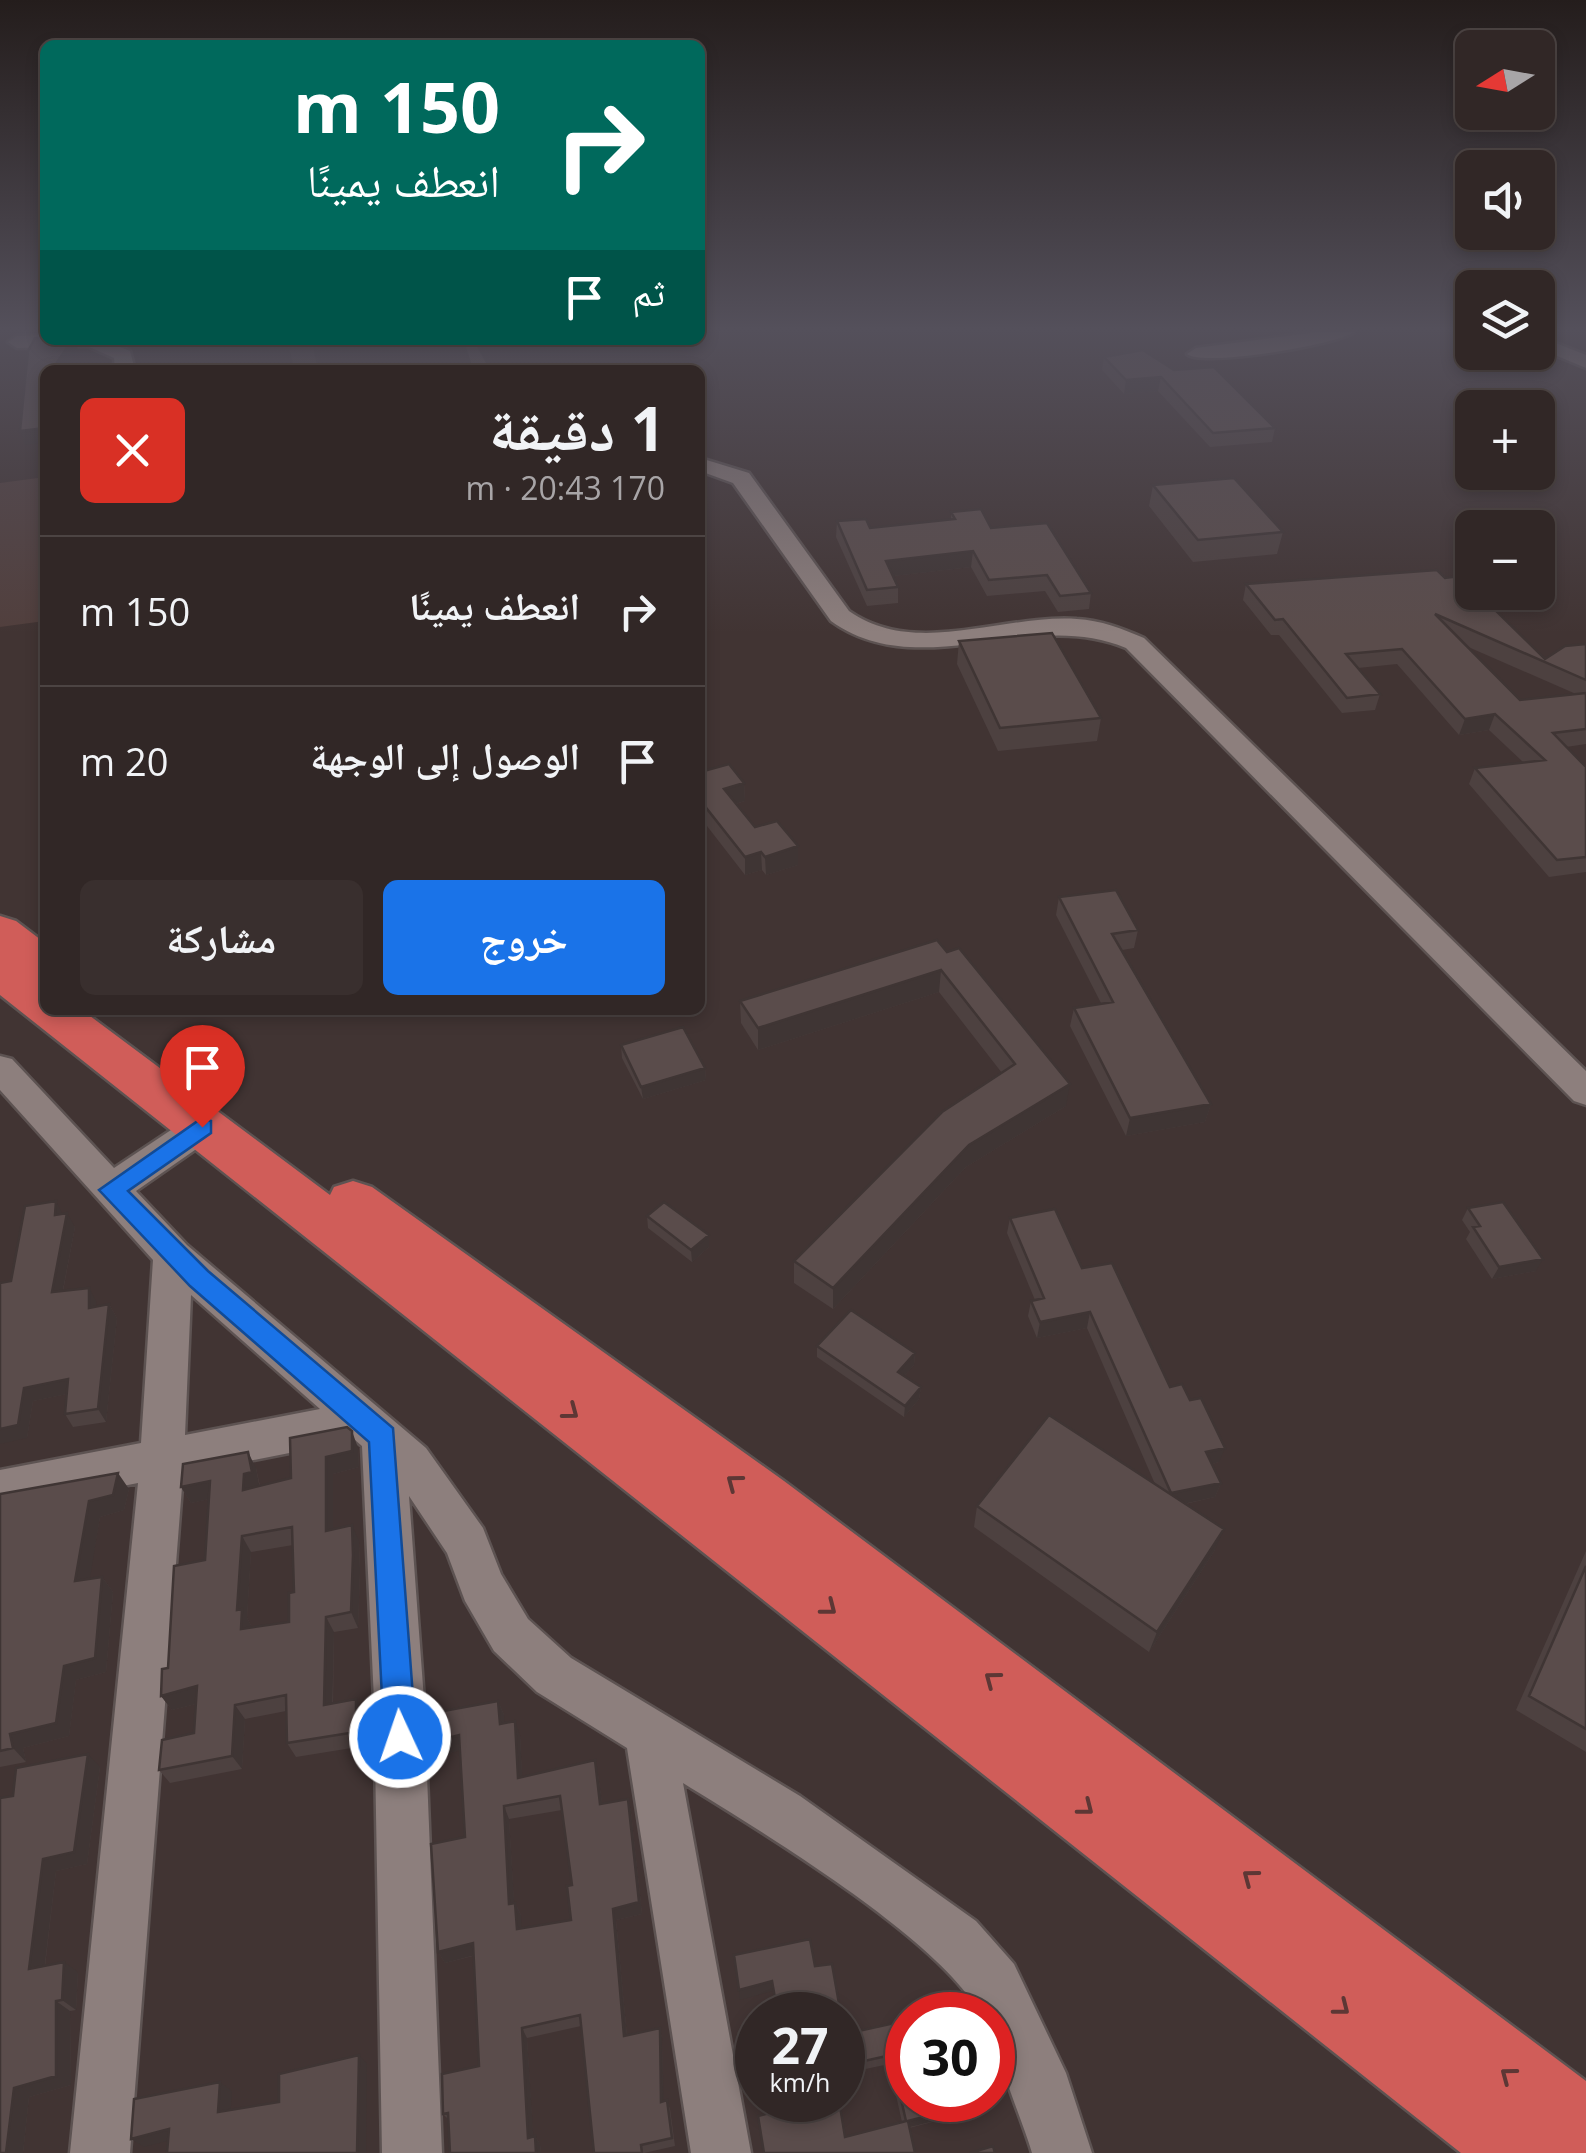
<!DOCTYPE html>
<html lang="ar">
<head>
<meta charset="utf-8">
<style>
	body { margin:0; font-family:"Open Sans","Noto Naskh Arabic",sans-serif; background:#392f2e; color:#f1f3f6; direction:rtl; height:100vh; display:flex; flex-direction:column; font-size:38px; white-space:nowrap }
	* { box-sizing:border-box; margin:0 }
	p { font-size:32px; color:#a8a5a7 }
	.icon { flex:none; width:55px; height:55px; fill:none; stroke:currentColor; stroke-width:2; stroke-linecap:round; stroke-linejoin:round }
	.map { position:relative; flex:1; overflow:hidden; direction:ltr }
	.details { position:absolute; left:40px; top:365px; width:665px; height:650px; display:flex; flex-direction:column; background:#312726; border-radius:15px; box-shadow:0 5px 15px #0003,0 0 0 2px #4c4443; direction:rtl }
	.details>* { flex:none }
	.hud { position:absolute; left:40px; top:40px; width:665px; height:305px; border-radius:15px; box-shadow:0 5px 15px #0003,0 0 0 2px #4c4443; direction:rtl; background:#00695c; color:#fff; overflow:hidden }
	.needle { width:65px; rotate:259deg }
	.tools { position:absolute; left:1455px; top:30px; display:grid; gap:20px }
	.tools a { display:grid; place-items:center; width:100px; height:100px; border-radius:15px; background:#312726; box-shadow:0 5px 15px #0003,0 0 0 2px #4c4443; font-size:50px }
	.speed { position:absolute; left:735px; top:1992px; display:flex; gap:20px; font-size:50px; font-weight:700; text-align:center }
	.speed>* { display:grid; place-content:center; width:130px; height:130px; border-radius:50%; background:#312726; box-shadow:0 5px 15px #0003,0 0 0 2px #4c4443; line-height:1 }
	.speed small { font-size:25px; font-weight:400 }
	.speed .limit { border:15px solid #d22; background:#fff; color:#111 }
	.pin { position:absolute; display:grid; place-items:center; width:85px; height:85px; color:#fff; margin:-102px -42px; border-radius:50% 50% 50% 0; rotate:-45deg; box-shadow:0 0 10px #0007 }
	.pin .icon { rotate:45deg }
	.me { position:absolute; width:110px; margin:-55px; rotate:357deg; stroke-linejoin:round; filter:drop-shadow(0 0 8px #0008) }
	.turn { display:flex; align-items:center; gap:35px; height:210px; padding:0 40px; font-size:45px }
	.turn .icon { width:130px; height:130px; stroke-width:2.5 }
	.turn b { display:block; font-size:70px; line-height:85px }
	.then { display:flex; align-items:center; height:95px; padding:0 40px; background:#0003; gap:20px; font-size:38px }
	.round { display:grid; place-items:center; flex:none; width:105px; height:105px; border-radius:15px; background:#392f2e }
	.headline { display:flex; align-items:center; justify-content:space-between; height:170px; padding:0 40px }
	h1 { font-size:60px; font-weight:700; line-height:75px }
	.button { display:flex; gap:20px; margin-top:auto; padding:20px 40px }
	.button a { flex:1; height:115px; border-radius:15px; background:#1a73e8; color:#fff; font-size:40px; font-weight:700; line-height:115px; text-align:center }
	.button a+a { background:#392f2e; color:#f1f3f6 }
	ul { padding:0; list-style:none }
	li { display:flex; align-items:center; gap:30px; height:150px; padding:0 40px; border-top:2px solid #4c4443 }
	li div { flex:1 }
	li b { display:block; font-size:38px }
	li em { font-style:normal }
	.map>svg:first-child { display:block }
</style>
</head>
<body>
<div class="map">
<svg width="1586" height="2153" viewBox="0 0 1586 2153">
	<rect width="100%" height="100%" fill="#413433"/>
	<path fill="#513f3d" d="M45,477V621L0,627V483Z"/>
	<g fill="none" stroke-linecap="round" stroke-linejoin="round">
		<defs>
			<path id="minor" d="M1318,332H1354C1337,345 1202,367 1187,354L1196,348Z
				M45,335V340H103L130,351L135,370H115L114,358L87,346L17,348L8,342L17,336Z
				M1538,336L1586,355V368L1538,348Z
				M700,458L749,473L849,611C916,658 1001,614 1077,619C1100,620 1123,629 1144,638L1586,1071V1105L1574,1101L1126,648C1031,607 920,685 831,621L733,483L700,471Z
				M0,1056L12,1059L114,1168L189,1118L202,1114L215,1118L220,1127L215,1136L136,1191L187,1245L426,1448L483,1528L501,1574L528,1619L571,1658L800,1796L976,1921L1014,1964L1066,2073L1092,2153H1032C1020,2113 992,2053 992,2015H980C945,1942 756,1828 683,1783L751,2153H691L627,1748L537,1692L494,1651L465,1601L447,1553L409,1496L424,1700L442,2153H382L374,1700L362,1446L355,1440L183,1474L130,2153H70L138,1483L0,1510V1470L141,1443L153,1260L0,1090ZM191,1295L320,1409L185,1435Z"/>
			<path id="highway" d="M0,916L16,921L45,943V1010H82L330,1195L334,1187L353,1181L372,1187L784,1481L1586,2081V2153H1461L0,995Z"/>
		</defs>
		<use href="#minor" stroke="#5d5352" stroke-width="5"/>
		<use href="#highway" stroke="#5d5352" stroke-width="5"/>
		<use href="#minor" fill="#8d7f7d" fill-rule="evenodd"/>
		<use href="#highway" fill="#d05d59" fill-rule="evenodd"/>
	</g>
	<path fill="#4d4140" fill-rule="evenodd" d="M272,340H319L317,366L294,367L289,348L291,342L273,343Z
		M1104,357L1174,370L1275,428L1272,442L1210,447L1158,391L1124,394L1102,370Z
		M1153,485L1283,532L1277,554L1193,562L1149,506Z
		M951,512L991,528L1091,593L1089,609L1058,612L1045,591L987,596L971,567L893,576L898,587V603L867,606L836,537L837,521L870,528L951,520Z
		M1445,578L1545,659L1586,644V744L1566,747L1586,767V872L1549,877L1469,784L1475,768L1523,762L1489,730L1459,735L1397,664L1358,668L1380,694L1375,710L1342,713L1279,635H1271L1243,600L1246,584ZM1466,646L1576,694L1520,700Z
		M959,641L1101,718L1097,741L998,751L957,664Z
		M700,772L744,783L745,801L736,804L755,827L798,865L766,875L762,870L745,875L700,817Z
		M1059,897L1138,930L1134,948L1122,950L1211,1104L1205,1122L1126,1136L1070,1026L1074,1008L1101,1003L1056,915Z
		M937,940L1066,1106L966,1167L833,1309L794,1283V1261L1002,1073L939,992L758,1050L741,1023L740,1001Z
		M621,1045L705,1068L706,1080L643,1099L622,1058Z
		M1468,1208L1536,1271L1492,1279L1466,1239L1470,1232L1462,1220Z
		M63,1214L75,1227L63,1291L96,1301V1307L109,1304L117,1318L106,1422L73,1427L65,1414L67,1394L33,1401L27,1438L11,1281Z
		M647,1216L709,1247L692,1262L648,1228Z
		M1010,1218L1082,1268L1170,1387L1219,1462L1212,1464L1221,1483L1215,1497L1185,1504L1215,1550L1149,1652L974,1527L977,1506L1155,1484L1087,1328L1037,1338L1028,1316L1031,1301L1035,1300L1007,1233Z
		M817,1346L915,1353L914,1365L904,1376L921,1387L919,1399L904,1417L817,1357Z
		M358,1448L359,1467L333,1474V1530L359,1541L360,1571L358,1628L334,1632L333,1703L364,1713V1746L296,1757L287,1743L286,1711L245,1719L242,1769L170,1783L159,1770L194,1733L196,1704L172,1710L161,1696L168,1668L205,1560L209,1499L191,1503L181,1487L256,1468L260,1486L291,1478ZM293,1545L294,1592L289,1622L251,1628V1625L247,1618L251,1552Z
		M129,1489L124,1510L100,1517L89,1579L102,1577L113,1592L106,1672L76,1680L69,1736L23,1748L26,1762L0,1767V1494Z
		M1586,1551V1752L1516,1710Z
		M498,1701L504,1715V1723L520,1735L522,1777L598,1774L602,1804L628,1799L631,1812L642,1914L616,1920L627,2036L660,2028L662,2038L663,2101L667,2100L670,2109L675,2146L644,2153H594L581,2026L527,2038L533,2137L535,2136L540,2144L541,2153H450L449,2120L443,2114L479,2066L473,1956L445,1963L438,1952L465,1837L460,1750L434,1757ZM562,1810L572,1885L571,1920L521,1928V1915L515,1903H514L509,1819Z
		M100,1767L87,1864L56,1871L45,1966L78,1972L76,2010L70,2011L71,2085L29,2097L23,2153H0L13,1796Z
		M908,2020V2100L979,2103L975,2111L909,2128L763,2153L793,2108L792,2100H839L845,2137L902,2122L889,2064L842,2074V2023L845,2034Z"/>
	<path fill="#3f3534" d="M72,340H75L78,350L65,370H52Z
		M313,340H319L317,366L313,347Z
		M1161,377L1158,391L1124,394L1126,380Z
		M45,428V443L25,445L20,431Z
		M973,551L971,567L885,577L886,561Z
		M1495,714L1489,730L1459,735L1465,719Z
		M744,783L745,801L725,807L724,789Z
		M798,846V865L766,875L765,857Z
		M761,852L762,870L745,875V857Z
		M941,970L939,992L758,1050V1028Z
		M705,1068L706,1080L643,1099L641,1087Z
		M1070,1084L1066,1106L966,1167L833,1309V1288L969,1145Z
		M1211,1104L1205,1122L1126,1136L1130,1118Z
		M56,1201L63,1215H55Z
		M67,1213L75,1227L60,1305L52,1292Z
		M709,1235V1247L692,1262L691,1250Z
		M1543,1259L1536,1271L1492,1279L1499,1267Z
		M89,1288L96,1301L97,1322L89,1308Z
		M109,1304L117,1318L106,1422L98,1409Z
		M1090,1312L1087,1328L1037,1338L1040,1322Z
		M915,1353L914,1365L897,1384L898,1372Z
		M68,1379L77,1392L33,1401L27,1438L0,1444V1429L24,1388Z
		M921,1387L919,1399L904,1417L905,1406Z
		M352,1431L358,1448L359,1467L333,1474V1547L326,1531V1457Z
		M1225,1448L1219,1462L1201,1467L1206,1452Z
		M248,1452L256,1468L260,1489L243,1490L244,1474Z
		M118,1473L129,1489L124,1510L100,1517L87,1596L75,1581L89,1501Z
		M210,1481L219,1497L191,1503L181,1487Z
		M1221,1483L1215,1497L1165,1508L1171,1493Z
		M352,1525L359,1541L360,1571L358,1628L351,1612Z
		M1224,1529L1215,1550L1149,1652L1157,1632Z
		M242,1536L251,1552L247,1618L251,1625L250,1644L241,1629L237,1610Z
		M102,1577L113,1592L106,1672L76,1680L69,1736L23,1748L26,1762L13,1748L10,1734L64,1666Z
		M326,1617L334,1632L332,1719L324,1705Z
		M197,1686L208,1701L172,1710L161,1696Z
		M356,1699L364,1713V1746L356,1732Z
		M498,1701L504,1715L505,1738L500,1724Z
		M235,1705L245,1719L242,1769L232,1756Z
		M515,1721L520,1735L523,1791L518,1778Z
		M459,1735L465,1749L434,1757L428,1743Z
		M88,1754L100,1767L87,1864L56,1871L43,1980L29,1969L43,1859Z
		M595,1760L598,1774L604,1817L600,1804Z
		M628,1799L631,1812L642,1914L616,1920L628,2046L624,2036L613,1909Z
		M504,1806L509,1819L515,1916L509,1904Z
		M515,1903L521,1915L522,1940L517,1929Z
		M473,1943L479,1954L445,1963L438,1952Z
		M64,1962L78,1972L76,2010L62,2000Z
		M772,1981L773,1991L740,2000L739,1990Z
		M56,2001L70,2011L71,2085L29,2097L23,2153H6L14,2088Z
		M522,2028L527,2038L534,2146L528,2138Z
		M660,2028L662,2038L664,2110L661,2102Z
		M359,2055L367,2064L366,2153H357Z
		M220,2082L232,2091L230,2121L218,2112Z
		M979,2103L975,2111L906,2128L908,2121Z
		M169,2129L182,2137L144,2147L131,2139Z
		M535,2136L540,2144L541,2153H536Z"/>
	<path fill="#5a4c4b" stroke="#3f3534" stroke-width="2.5" fill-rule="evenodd" d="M35,338H45V340H72L52,370H45V428L20,431L28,351Z
		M291,340H313V347L289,348Z
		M465,340H475L491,370H472L463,341Z
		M1143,350L1174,370L1214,367L1275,428L1213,433L1161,377L1126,380L1104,357Z
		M1234,478L1283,532L1198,540L1153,485Z
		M981,509L991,528L1047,523L1091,593L1060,596L1047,575L989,580L973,551L886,561L898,587L867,590L837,521L866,519L870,528L955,519L951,512Z
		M1437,570L1445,578L1460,576L1472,588V592H1477L1545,659L1565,646L1586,644V680L1435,614L1520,700L1586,693V729L1553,733L1586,767V857L1557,860L1475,768L1545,760L1495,714L1465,719L1402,649L1346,654L1380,694L1347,698L1283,619L1275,620L1246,584Z
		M1052,633L1101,718L1000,728L959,641Z
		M729,764L744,783L724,789L755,827L777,821L798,846L765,857L761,852L745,857L700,800V772Z
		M1116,890L1138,930L1112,934L1211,1104L1130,1118L1074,1008L1113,1002L1059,897Z
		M937,940L947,952L959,948L1070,1084L969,1145L833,1288L794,1261L942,1112L1015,1064L941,970L758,1028L740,1001Z
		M683,1027L705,1068L641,1087L621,1045Z
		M56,1201L55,1215L67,1213L52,1292L89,1288V1308L109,1304L98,1409L65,1414L68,1379L24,1388L18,1425L0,1429V1283L11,1281L25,1206Z
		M664,1202L709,1235L691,1250L647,1216Z
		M1503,1202L1543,1259L1499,1267L1473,1227L1480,1226L1468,1208Z
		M1055,1209L1082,1268L1112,1263L1170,1387L1182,1384L1190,1400L1201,1398L1225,1448L1206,1452L1221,1483L1171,1493L1090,1312L1040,1322L1031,1301L1044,1298L1010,1218Z
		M851,1310L915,1353L898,1372L921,1387L905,1406L817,1346Z
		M1049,1415L1224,1529L1157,1632L977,1506Z
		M347,1427L352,1431V1451L326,1457V1531L352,1525L353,1555L351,1612L326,1617L324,1705L356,1699V1732L287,1743L286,1695L235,1705L232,1756L159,1770L162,1740L194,1733L197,1686L161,1696L162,1669L168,1668L174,1566L205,1560L210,1481L181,1487L183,1464L248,1452L252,1472L244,1474L243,1490L291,1478L290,1438ZM292,1527L294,1592L289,1593V1622L241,1629L242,1609L237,1610L242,1536Z
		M118,1473L113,1495L89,1501L75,1581L102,1577L95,1658L64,1666L56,1723L10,1734L13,1748L0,1751V1494Z
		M1586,1566V1729L1529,1696Z
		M498,1701L500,1724L515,1721L518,1778L595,1760L600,1804L628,1799L639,1902L613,1909L624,2036L660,2028L661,2102L667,2100L672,2138L641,2145L642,2153H594L580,2015L522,2028L528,2138L535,2136L536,2153H450L448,2113L443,2114L442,2074L479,2066L473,1943L438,1952L431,1844L465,1837L459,1735L428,1743L427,1714ZM560,1796L572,1885L567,1886L571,1920L517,1929L515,1903L509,1904L504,1806Z
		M88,1754L74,1852L43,1859L29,1969L64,1962L62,2000L56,2001V2076L14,2088L6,2153H0V1798L13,1796L16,1768Z
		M810,1939L815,1966L832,1964L841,2015H778L772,1981L739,1990L734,1955Z
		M908,2020V2100H978L979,2103L908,2121L915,2153H764L758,2116L794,2107L793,2100H839L845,2137L906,2121L891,2055L842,2066V2023L845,2034Z
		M359,2055L357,2153H167L169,2129L131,2139L134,2099L220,2082L218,2112L279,2102V2074Z
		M993,2146L995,2153H970Z"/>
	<defs><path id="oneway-chevron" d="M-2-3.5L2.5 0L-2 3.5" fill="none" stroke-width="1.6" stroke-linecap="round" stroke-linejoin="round" transform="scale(2.5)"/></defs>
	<g stroke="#5d3735">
		<use href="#oneway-chevron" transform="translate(571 1412) rotate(37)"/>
		<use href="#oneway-chevron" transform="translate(734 1482) rotate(-143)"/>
		<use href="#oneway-chevron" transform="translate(829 1608) rotate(38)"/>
		<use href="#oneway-chevron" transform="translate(992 1679) rotate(-143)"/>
		<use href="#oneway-chevron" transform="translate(1086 1808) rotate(38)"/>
		<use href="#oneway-chevron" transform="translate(1250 1877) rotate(-143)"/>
		<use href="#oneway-chevron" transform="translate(1342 2008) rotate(38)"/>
		<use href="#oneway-chevron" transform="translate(1508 2075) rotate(-143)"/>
	</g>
	<linearGradient id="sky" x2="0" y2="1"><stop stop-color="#241d1c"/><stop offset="0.52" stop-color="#54505b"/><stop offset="1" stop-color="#54505b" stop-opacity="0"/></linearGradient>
	<rect width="1586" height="633" fill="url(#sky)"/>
	<path fill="#1a73e8" stroke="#114b97" stroke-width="2.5" d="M202,1118L211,1121V1133L128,1191L208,1271L393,1428L416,1737L411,1748L400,1753L389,1748L384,1737L369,1442L190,1286L99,1190Z"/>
</svg>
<div class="tools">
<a><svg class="needle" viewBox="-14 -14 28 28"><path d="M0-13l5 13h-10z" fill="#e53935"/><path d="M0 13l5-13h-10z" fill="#a8a5a7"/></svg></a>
<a><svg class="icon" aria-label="sound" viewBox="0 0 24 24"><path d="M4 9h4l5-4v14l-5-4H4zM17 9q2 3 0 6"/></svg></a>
<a><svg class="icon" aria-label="layers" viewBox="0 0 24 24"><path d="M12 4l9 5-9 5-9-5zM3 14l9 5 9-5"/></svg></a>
<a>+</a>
<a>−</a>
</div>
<div class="speed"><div>27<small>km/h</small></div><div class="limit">30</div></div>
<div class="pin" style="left:202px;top:1127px;background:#d93025"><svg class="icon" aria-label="arrive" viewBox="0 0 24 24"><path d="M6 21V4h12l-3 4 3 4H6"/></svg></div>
<svg class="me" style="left:400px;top:1737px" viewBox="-20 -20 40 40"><circle r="17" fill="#1a73e8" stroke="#fff" stroke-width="3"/><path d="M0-11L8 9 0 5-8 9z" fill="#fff"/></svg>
<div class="hud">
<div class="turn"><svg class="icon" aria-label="right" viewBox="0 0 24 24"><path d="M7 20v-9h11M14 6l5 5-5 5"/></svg><div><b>150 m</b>انعطف يمينًا</div></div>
<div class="then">ثم<svg class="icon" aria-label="arrive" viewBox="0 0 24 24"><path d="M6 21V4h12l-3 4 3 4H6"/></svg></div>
</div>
<section class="details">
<div class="headline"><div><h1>1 دقيقة</h1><p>170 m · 20:43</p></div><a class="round" style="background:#d93025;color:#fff"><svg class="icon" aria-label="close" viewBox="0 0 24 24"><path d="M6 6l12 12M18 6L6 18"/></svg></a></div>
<ul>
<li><svg class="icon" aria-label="right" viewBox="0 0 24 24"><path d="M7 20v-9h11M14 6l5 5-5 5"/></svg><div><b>انعطف يمينًا</b></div><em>150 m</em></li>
<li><svg class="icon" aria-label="arrive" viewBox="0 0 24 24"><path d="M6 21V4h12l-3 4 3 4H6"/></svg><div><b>الوصول إلى الوجهة</b></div><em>20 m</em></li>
</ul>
<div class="button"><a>خروج</a><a>مشاركة</a></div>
</section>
</div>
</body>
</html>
